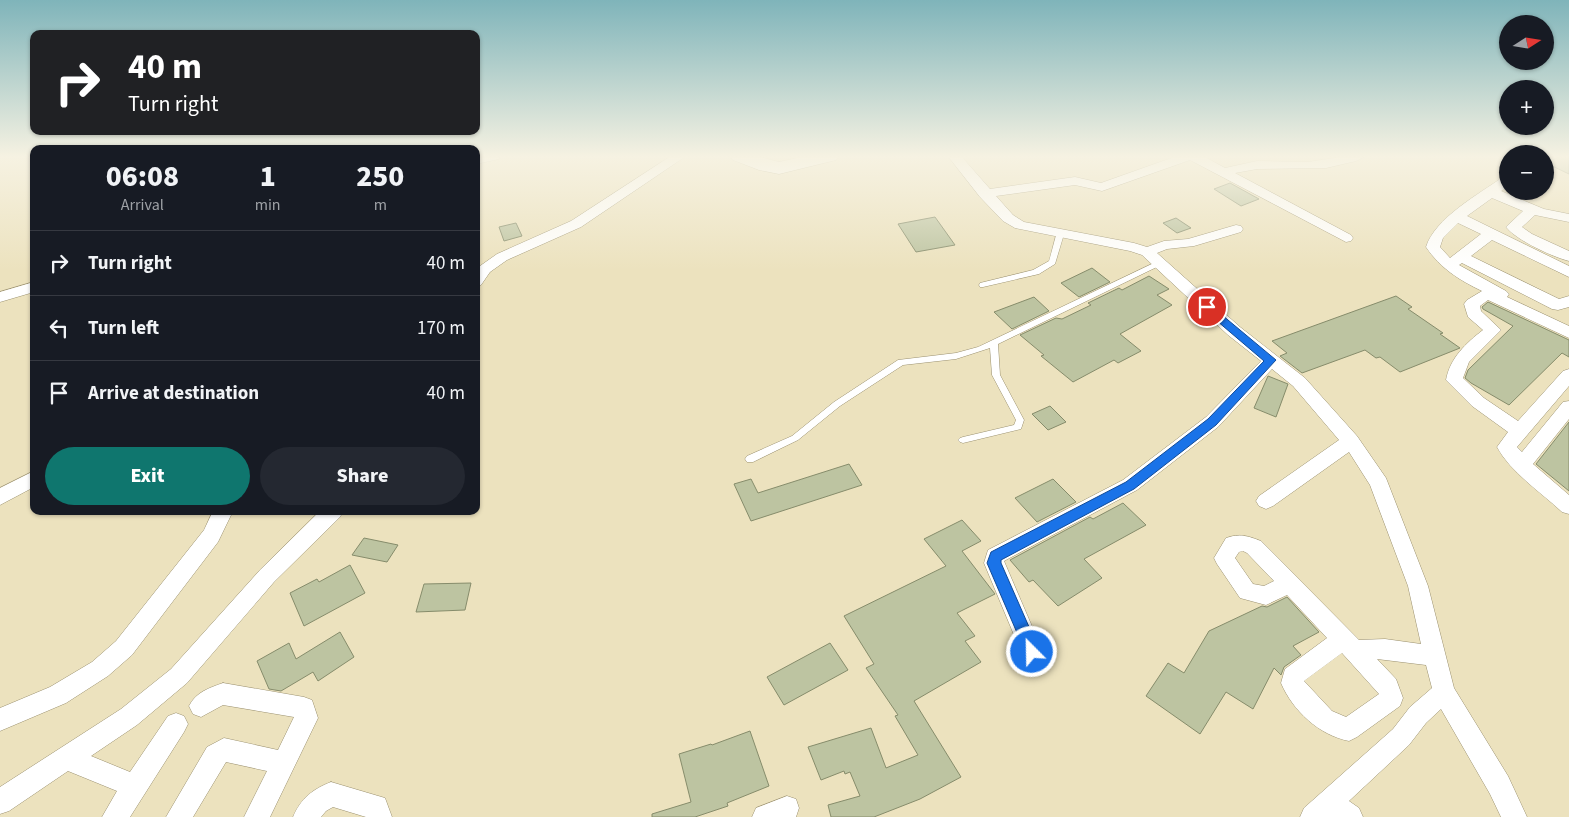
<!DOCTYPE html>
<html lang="en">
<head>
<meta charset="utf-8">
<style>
	body { margin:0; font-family:"Source Sans 3",sans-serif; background:#242831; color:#f1f3f6; height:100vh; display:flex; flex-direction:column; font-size:19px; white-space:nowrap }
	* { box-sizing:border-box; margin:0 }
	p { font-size:16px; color:#9ea1a6 }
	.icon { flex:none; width:28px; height:28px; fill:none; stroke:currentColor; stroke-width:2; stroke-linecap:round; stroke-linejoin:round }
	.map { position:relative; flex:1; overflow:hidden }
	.details { position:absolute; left:30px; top:145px; width:450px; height:370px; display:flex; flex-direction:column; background:#171b24; border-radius:10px; box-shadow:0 1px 4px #0004 }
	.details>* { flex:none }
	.banner { position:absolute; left:30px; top:30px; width:450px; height:105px; border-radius:10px; box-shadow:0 1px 4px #0004; background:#202124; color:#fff; overflow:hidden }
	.needle { width:32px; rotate:78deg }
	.buttons { position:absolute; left:1499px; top:15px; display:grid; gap:10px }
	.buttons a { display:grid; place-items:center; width:55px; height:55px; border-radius:50%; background:#171b24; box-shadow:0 1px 4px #0004; font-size:25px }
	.pin { position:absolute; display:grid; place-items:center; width:42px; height:42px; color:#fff; margin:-21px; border:2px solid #fff; border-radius:50%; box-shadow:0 1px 5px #0007 }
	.me { position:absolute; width:55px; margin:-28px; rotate:337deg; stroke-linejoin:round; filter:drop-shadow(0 0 4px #0008) }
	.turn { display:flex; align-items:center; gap:18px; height:105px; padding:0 15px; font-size:22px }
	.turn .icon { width:65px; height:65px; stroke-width:2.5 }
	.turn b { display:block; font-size:35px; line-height:42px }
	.eta { display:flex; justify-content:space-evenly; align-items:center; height:85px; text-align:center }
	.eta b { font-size:30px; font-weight:800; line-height:35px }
	.primary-button { display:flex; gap:10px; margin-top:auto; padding:10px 15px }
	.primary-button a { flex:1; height:58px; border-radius:30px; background:#0f766e; color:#fff; font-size:20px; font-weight:800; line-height:58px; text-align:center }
	.primary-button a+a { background:#242831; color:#f1f3f6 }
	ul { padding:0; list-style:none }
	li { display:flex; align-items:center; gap:15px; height:65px; padding:0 15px; border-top:1px solid #363941 }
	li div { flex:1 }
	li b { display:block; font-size:19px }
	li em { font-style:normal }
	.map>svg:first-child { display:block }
</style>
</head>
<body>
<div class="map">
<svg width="1569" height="817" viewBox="0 0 1569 817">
	<rect width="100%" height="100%" fill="#ece2be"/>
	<path fill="#bdc4a1" stroke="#868c6b" d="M1561,156H1569V174L1546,163Z
		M1230,183L1259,199L1241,206L1214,189Z
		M935,217L955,245L916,252L898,224Z
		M1176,218L1191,228L1177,233L1163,223Z
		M516,223L522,236L504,241L499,227Z
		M1092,268L1110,282L1079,297L1061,283Z
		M1149,276L1169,289L1157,295L1172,305L1120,334L1141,351L1118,363L1114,360L1073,382L1041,356L1044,355L1020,335L1056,318L1062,319L1091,305L1088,303L1119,288L1122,290Z
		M1396,296L1412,307L1408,309L1443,333L1440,334L1460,348L1400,372L1380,357L1376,358L1365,350L1302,373L1280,356L1287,353L1272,341Z
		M1034,297L1049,311L1012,329L994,312Z
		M1488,302L1569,340V357L1562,353L1509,405L1471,383L1465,378L1468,370L1513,326L1483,309L1482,307Z
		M1268,376L1288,384L1276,417L1254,408Z
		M1050,406L1066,422L1048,430L1032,414Z
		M1569,422V491L1536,464Z
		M849,464L862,485L751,521L734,484L751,479L758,493Z
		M1053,479L1076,502L1037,522L1015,498Z
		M1123,503L1146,525L1084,559L1102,578L1058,606L1033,580L1029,582L1010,560L1090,517L1093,519Z
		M962,520L981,541L962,551L995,594L957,613L975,636L965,641L981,662L914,701L961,777L920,799L874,817H831L828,805L860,796L850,772L845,774L844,771L821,780L808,747L871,728L886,768L918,755L895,716L898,715L866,668L874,664L844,616L946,566L924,539Z
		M364,538L398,545L387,562L352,555Z
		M350,565L365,593L304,626L290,593L317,579L319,582Z
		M471,583L465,610L416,612L424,584Z
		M1287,597L1319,632L1293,646L1301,655L1284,667L1281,675L1274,668L1253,709L1226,692L1200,734L1146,696L1168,663L1184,673L1209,631L1262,606L1267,607Z
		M340,632L354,657L318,681L313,672L281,691L269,689L257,661L289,643L296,659Z
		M830,643L848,670L784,705L767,677Z
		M750,731L769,786L727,803L728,806L695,817H652V814L691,802L679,754L711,744L712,745Z"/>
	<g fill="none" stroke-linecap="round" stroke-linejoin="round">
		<defs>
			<path id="lane" d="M1057,232H1063L1064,234L1055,264L1039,274L983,287H980L979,285L980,283L1033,270L1049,261Z
				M1156,262H1159L1163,264L998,344L1000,375L1024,420L1021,429L963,443L960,442L958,440L960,438L963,437L1014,425L1016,420L992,375L990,348L956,359L903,365L840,406L798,440L753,462H747L745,459L747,456L792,436L834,402L898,360L956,353L978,347Z"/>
			<path id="street" d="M476,156H500L499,159L476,164Z
				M671,156H686L581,227L507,260L490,272L481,285L476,287V271L480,266L497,254L571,221Z
				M948,156H961L990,189L1075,177L1101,183L1177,156H1203L1225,168L1257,161L1308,162L1347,156H1366L1356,161L1326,168L1257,169L1235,173L1351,235L1353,238L1351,241L1346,242L1190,160L1102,191L1075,185L996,196L1013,215L1024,222L1134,243L1147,247L1164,241L1188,239L1236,225L1241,226L1243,229L1241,232L1194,246L1167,249L1157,253L1240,327L1305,378L1357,436L1386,478L1428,586L1454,688L1508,776L1527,817H1501L1490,794L1441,709L1426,723L1409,745L1349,801L1359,808L1363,817H1300L1304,808L1393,729L1410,707L1432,688L1426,665L1377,659L1396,679L1403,698L1400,706L1357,737L1349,741C1319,735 1293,711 1281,683L1285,669L1327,638L1287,595L1266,605L1240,598L1217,564L1214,558L1226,538C1240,533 1248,536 1261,541L1359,640L1385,639L1421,644L1408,586L1370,485L1349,452L1273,506L1266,509L1259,506L1256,501L1259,496L1339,440L1293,386L1272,369L1218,427L1137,490L1004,561L1043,652L1040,659L1032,662L1024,659L984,563L988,550L1123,480L1206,417L1261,361L1228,335L1142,255L1130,251L1015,228L1003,221L980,197ZM1243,551L1247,553L1274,581L1264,586L1253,584L1235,558L1239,552ZM1342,653L1379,694L1346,717L1332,711L1304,681Z
				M1508,176V187L1501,191L1544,209L1569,214V222L1535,215L1522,227L1532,234L1569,251V261C1553,257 1516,240 1506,227L1523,211L1492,198L1467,216L1569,266V277L1492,240L1471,256L1559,299L1569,296V307L1558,310L1552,309L1462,263L1459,265L1506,291L1509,294L1507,297L1569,326V338L1488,300L1480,306L1481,311L1501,330L1469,362L1463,378L1484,398L1518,421L1563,371L1569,369V386L1517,447L1522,452L1563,402L1569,401V419L1533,464L1569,495V514L1562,512C1541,492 1511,473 1497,447L1508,432L1472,406L1446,380C1450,358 1466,343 1483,330L1468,317L1464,304L1467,300L1482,291C1459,280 1440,268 1426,247C1435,218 1479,194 1503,177ZM1458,223L1481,234L1450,258L1440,247L1443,238Z
				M34,282V292L0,302V292Z
				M34,471V487L0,505V488Z
				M213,511H233L218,542L132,655L108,676L66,703L0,731V708L50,687L92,662L116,641L204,530Z
				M320,511H343L340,517L274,582L187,683L137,725L91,756L130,772L168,716L176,713L184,716L188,724L184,732L130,817H102L117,791L68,771L9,811L0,814V787L121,709L171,669L260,570Z
				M223,683L304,697L312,700L318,718L270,817H244L267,771L226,762L193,817H166L207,747L224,738L278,750L294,717L223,705L201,717L193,714L189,706C196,692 209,688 223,683Z
				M331,782L385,798L392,817H366L333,807L326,811L321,817H293C301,798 313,789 331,782Z
				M787,796L796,799L799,808L796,817H752L756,808Z"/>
			<path id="secondary" d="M730,156H756L779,162L806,156H839L836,160L779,174L759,170L733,160Z"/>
		</defs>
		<use href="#lane" stroke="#9b9170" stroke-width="1"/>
		<use href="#street" stroke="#9b9170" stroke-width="1"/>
		<use href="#secondary" stroke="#9b9170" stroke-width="1"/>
		<use href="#lane" fill="#fff" fill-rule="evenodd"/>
		<use href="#street" fill="#fff" fill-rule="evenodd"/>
		<use href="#secondary" fill="#fff" fill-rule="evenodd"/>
	</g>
	<linearGradient id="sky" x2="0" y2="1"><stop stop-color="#7fb4ba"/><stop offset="0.58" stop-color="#f6f2e2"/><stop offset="1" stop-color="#f6f2e2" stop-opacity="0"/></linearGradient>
	<rect width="1569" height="270" fill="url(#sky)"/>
	<path fill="#1a73e8" stroke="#114b97" d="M1207,304L1210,305L1276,360L1216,425L1134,489L1001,560V563L1040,652L1037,656L1032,658L1027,656L987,563L991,552L1126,482L1208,419L1264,361L1203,309V305Z"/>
</svg>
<div class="buttons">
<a><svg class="needle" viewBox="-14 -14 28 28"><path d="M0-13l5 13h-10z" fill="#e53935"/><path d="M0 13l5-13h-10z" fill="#9ea1a6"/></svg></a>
<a>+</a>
<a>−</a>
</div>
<div class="pin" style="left:1207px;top:307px;background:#d93025"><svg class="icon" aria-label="arrive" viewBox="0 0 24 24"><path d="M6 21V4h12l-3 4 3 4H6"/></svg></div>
<svg class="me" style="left:1032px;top:652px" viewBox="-20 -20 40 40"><circle r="17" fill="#1a73e8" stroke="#fff" stroke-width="3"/><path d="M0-11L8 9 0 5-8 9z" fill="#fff"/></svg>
<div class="banner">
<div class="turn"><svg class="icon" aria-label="right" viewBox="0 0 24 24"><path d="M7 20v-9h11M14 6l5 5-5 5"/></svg><div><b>40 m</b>Turn right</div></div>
</div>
<section class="details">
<div class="eta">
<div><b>06:08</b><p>Arrival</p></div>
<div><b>1</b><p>min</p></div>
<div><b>250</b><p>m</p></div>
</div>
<ul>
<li><svg class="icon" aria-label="right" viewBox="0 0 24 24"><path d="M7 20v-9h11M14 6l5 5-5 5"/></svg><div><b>Turn right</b></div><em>40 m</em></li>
<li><svg class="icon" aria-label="left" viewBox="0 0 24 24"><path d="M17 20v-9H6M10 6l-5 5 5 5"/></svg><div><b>Turn left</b></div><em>170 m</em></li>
<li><svg class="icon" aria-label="arrive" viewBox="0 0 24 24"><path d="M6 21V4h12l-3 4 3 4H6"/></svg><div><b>Arrive at destination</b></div><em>40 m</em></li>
</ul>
<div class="primary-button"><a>Exit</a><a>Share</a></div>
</section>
</div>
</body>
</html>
